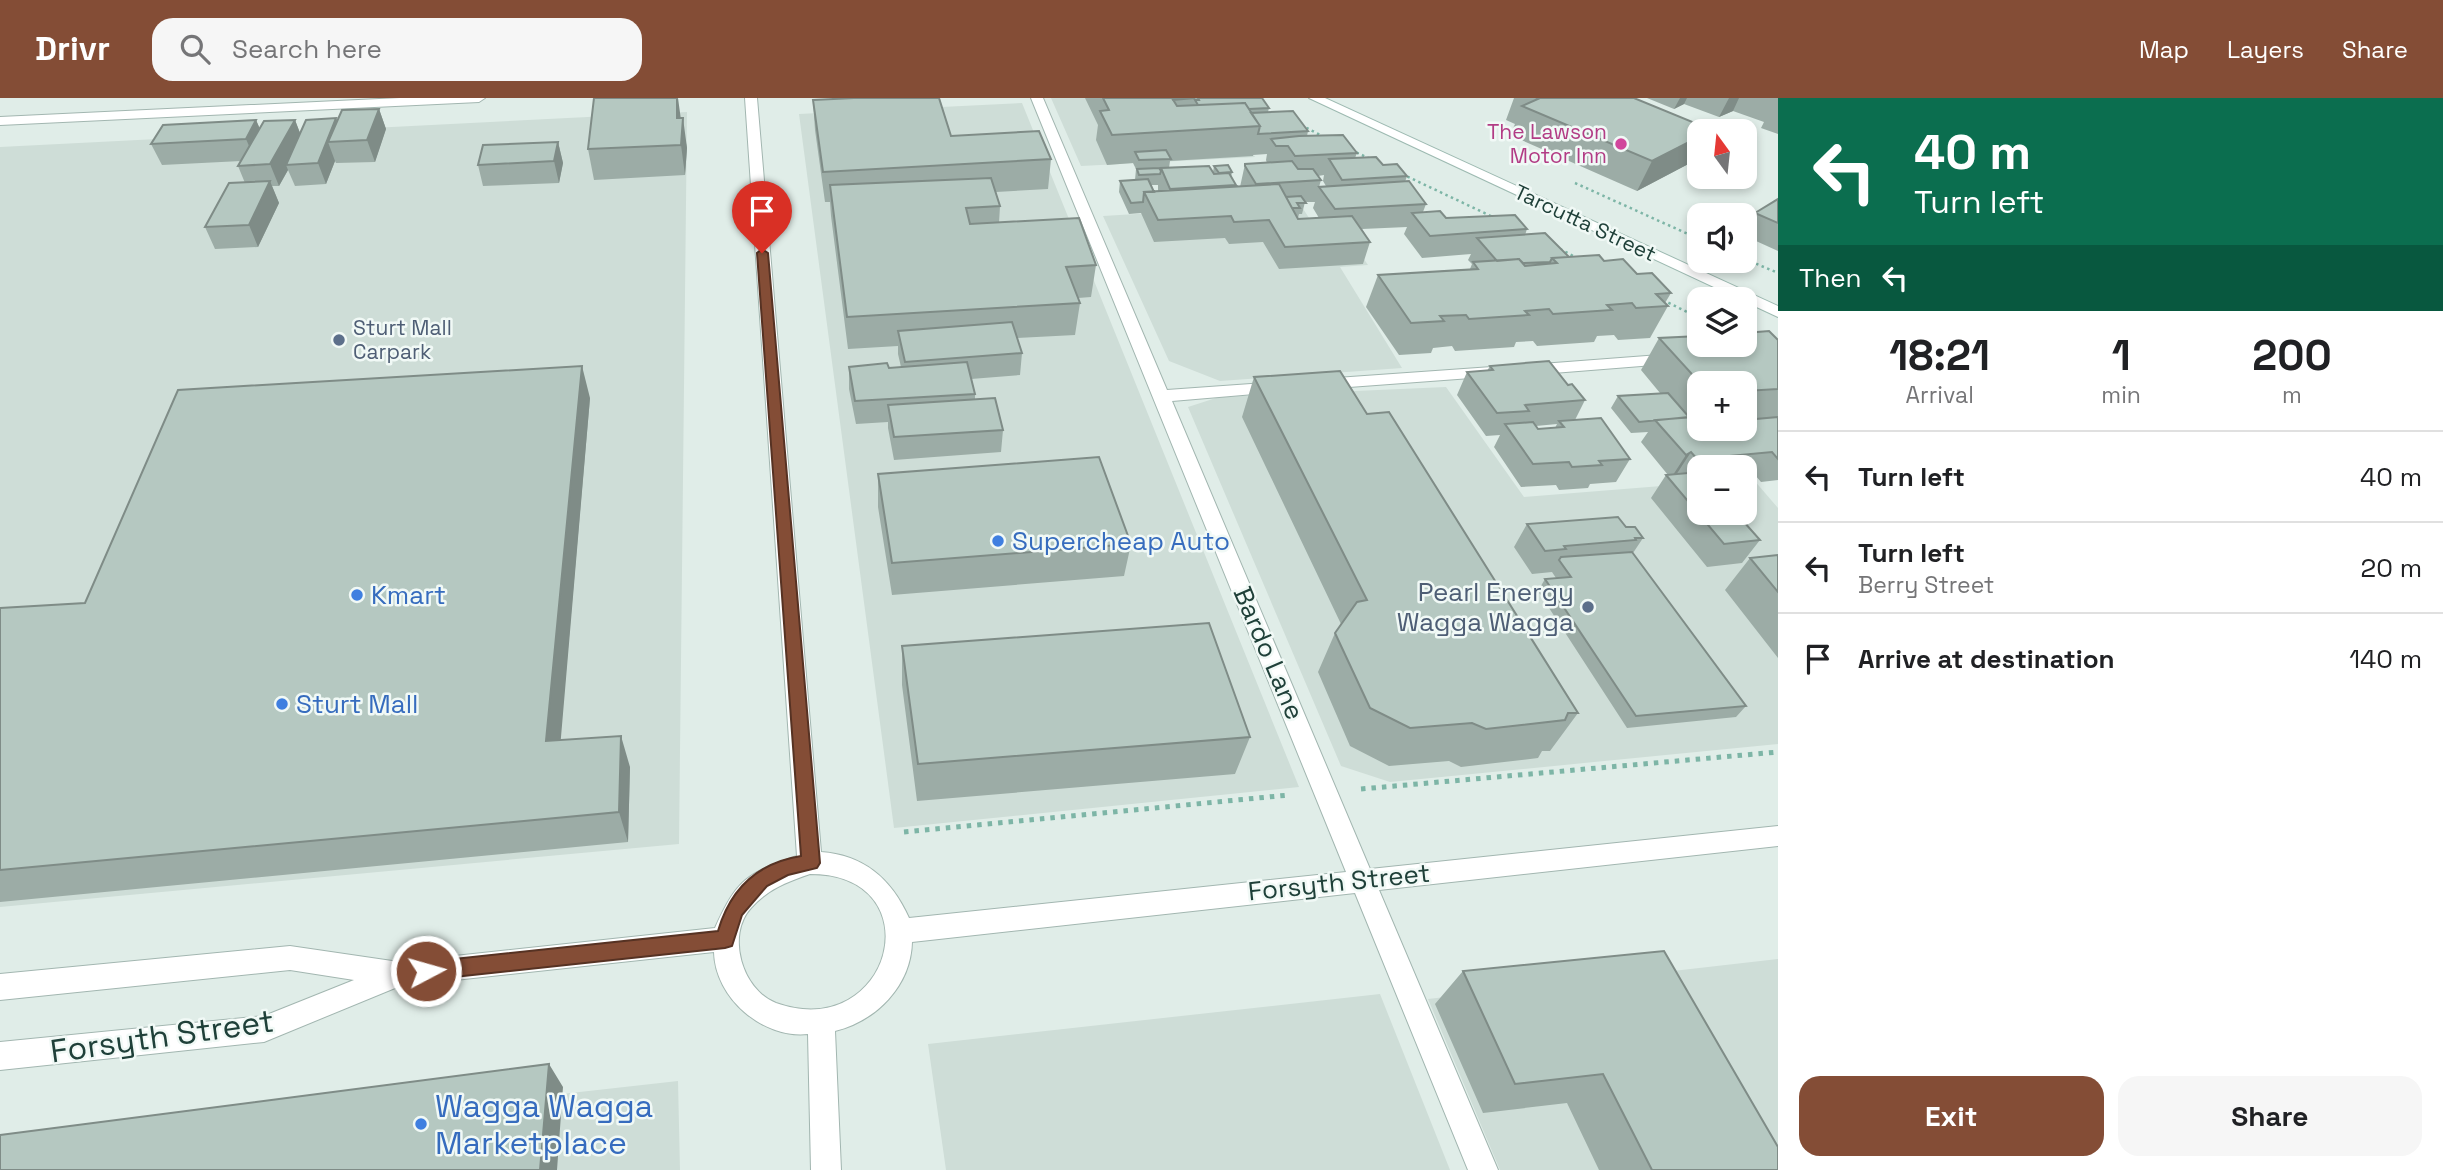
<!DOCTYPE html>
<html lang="en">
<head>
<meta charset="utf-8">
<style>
	body { margin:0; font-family:"Space Grotesk",sans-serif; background:#f6f6f6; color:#202124; height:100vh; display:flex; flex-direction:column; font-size:26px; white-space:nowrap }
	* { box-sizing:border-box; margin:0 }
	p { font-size:23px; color:#757577 }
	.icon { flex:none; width:38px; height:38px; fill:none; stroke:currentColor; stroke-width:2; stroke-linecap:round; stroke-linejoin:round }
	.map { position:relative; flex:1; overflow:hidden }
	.drawer { display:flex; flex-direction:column; background:#fff; width:665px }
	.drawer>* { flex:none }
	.hud { background:#0b6e4f; color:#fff; overflow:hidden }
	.needle { width:46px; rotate:345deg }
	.buttons { position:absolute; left:1687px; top:21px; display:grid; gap:14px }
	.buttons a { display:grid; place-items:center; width:70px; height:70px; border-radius:14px; background:#fff; box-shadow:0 4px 10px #0003; font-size:35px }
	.pin { position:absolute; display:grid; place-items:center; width:60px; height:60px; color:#fff; margin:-72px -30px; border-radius:50% 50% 50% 0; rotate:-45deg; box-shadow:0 0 7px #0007 }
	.pin .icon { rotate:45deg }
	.me { position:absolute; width:77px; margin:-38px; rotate:84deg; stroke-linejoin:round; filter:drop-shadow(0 0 5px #0008) }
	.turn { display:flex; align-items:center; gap:24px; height:147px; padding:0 21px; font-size:32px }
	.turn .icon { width:91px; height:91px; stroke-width:2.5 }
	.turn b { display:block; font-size:49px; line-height:60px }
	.then { display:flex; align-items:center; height:66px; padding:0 21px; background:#0003; gap:14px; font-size:26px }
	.eta { display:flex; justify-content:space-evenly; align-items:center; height:119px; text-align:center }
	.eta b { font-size:42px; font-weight:700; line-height:49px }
	.cta { display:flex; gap:14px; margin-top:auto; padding:14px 21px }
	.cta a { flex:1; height:80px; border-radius:21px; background:#844d36; color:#fff; font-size:28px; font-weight:700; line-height:80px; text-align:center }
	.cta a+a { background:#f6f6f6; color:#202124 }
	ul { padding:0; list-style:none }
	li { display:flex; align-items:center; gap:21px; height:91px; padding:0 21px; border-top:2px solid #e0e0e0 }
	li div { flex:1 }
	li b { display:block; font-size:26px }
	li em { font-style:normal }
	header { display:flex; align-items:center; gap:42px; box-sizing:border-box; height:98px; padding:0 35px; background:#844d36; color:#fff }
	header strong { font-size:33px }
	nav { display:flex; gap:38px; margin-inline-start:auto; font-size:24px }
	.search { width:490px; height:63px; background:#f6f6f6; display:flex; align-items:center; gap:18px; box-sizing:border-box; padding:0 24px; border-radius:21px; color:#757577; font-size:26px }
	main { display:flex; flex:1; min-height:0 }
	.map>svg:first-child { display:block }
</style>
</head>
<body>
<header>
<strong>Drivr</strong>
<div class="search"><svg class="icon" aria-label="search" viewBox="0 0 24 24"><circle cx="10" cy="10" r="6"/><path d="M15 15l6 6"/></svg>Search here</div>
<nav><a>Map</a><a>Layers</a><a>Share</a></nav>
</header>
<main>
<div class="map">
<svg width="1778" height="1072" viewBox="0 0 1778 1072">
	<rect width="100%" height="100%" fill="#e0ede8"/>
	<path fill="#ceddd7" d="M1051,0H1137L1238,34L1255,59L1081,68Z
		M1022,5L1299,689L894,730L799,16Z
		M687,14L679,746L0,809V49Z
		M1300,106L1322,140L1349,139L1368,167L1340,169L1402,270L1220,283L1169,263L1103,118Z
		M1446,289L1524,399L1699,385V415H1745V382L1753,381L1778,410V646L1390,684L1341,668L1188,309L1219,299Z
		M1778,861V1072H1500L1428,901Z
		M1380,896L1450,1072H946L928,946Z
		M678,983L680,1072H0V1059Z"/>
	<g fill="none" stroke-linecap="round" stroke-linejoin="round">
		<defs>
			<path id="street" d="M400,0H485L479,4L0,27V19Z
				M745,0H757L821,754C865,757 892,782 909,820L1346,774L1031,0H1043L1167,292L1279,284L1288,289L1279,294L1172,303L1370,771L1778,728V748L1379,792L1498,1072H1468L1355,795L912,844C911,888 876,923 835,933L841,1072H811L808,936C763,941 715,900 714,854L400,888L264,944L0,972V944L264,918L354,882L290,872L0,902V876L290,848L399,864L715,830C737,781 747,775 797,758ZM810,776C935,776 892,946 776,905C742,892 726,837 751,810C768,791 787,784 810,776Z
				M1673,256L1679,257L1681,261L1679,265L1528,277L1520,272L1528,267Z
				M1492,269L1500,274L1498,278L1322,291L1313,286L1322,281Z"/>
			<path id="secondary" d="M1309,0H1325L1778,208V219Z"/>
		</defs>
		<use href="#street" stroke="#a2b6b0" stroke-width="2"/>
		<use href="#secondary" stroke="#9dbab1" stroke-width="2"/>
		<path stroke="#7db5a6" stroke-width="2.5" stroke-dasharray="2.5 3.5" stroke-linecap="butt" d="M1301,27L1324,39
			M1351,52L1388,69
			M1402,76L1495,120
			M1575,85L1699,141
			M1560,151L1577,160
			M1745,161L1778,175
			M1663,202L1699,220"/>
		<path stroke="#7db5a6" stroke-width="5" stroke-dasharray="4.5 6" stroke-linecap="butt" d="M1361,691L1778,654
			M904,734L1289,697"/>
		<use href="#street" fill="#fff" fill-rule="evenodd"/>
		<use href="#secondary" fill="#fff" fill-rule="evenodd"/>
	</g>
	<path fill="#9caca6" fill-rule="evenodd" d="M832,0H939L951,38L1051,61L1048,91L996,94L1000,108L999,125L1096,167L1091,199L1078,200L1080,205L1075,237L1017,240L1022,255L1020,277L971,281L975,296V301L1003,332L1001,354L894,362L888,330V324L856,326L849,291V269L889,270L901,269L898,256V248L848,251L831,118L830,104H825L815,32L813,2L832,1Z
		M1085,0H1262L1269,10L1268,14L1308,33L1307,38L1357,55L1355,60L1383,67L1407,78L1405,84L1426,106L1423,114L1446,120L1527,131L1525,137L1569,159L1604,163L1637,176L1671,195L1665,205L1668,208L1650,240L1618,242L1614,237L1597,238L1594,244L1537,248L1533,243L1516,244L1514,249L1455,253L1452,248L1433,250L1431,255L1399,257L1366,209L1378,177L1470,171L1472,166L1468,162L1471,156L1422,160L1404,136L1407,129L1362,131L1370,144L1363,166L1279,171L1263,144L1229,146L1225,140L1154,144L1141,115L1129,116L1119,94L1120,83L1135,82L1136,71L1133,65L1107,67L1096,42L1098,27ZM1267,56L1266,62L1267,65L1245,66L1240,89H1235L1236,87L1231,79L1232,74L1214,68L1213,74L1169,70L1170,63L1253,58V57ZM1324,77L1323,83L1326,88L1319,89L1321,82L1318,78ZM1151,87H1158V94H1154ZM1305,104H1315L1313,110L1319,120L1298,121V120L1299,116H1302Z
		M1514,0H1634L1712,32V33H1699V56L1696,62L1637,93L1510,37L1515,26L1506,22Z
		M1647,0H1778V36L1761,30L1764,24L1733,13L1719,19L1684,6L1674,11Z
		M379,11L386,31L375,64L336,65L335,63L326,86L295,88L288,72L279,88H272L279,105L258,149L215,151L205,129L245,85L238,68L241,63L162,67L151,46L256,22L260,31L295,22L300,35L336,20L337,24Z
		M681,20L687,50L685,77L594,82L588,51Z
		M558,44L563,65L559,85L483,88L478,67Z
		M1778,101V153L1745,138V133L1755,115Z
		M1659,240L1778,242V382L1761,384L1755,377L1745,378V369H1699V415L1760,442L1742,465L1707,469L1651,400L1666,377H1668L1641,344L1648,334L1631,335L1611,310L1618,298L1660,295L1641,272ZM1699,285H1745V331H1699Z
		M1490,268L1568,287L1585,302L1575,322L1630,361L1616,384L1590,386L1588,390L1559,392L1556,387L1521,389L1494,349L1500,337L1486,338L1457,297L1467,274L1487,273ZM1557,326L1555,330L1538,331L1536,328Z
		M1254,279L1367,316L1578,615L1550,653H1542L1538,660L1461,669L1449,663L1389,668L1350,648L1318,574L1335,535L1341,526L1242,319Z
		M590,300L560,642L630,669L628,744L0,804V510L85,505Z
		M878,376L1131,446L1124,478L892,497L878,409Z
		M1527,426L1626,429L1643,440L1633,455L1746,608L1736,619L1627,630L1538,493L1545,481L1556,480L1552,474L1532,476L1514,449Z
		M1778,457V560L1725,492L1750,460Z
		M902,548L1250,639L1235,676L917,703L902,587Z
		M1463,873L1778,1072H1599L1567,1005L1483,1015L1435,906Z"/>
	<path fill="#7f8c87" d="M677,0H678L681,22V50L677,20Z
		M1680,0H1687L1684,6L1674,11Z
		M1729,0H1739L1733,13L1719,19Z
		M379,11L386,31L375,64L367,42Z
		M336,20L344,41L328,44L335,63L326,86L318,65Z
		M683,20L687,50L685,77L681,47Z
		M256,22L265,43L255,62L246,41Z
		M295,22L303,43L286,67L288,72L279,88L270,66Z
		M1699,39V56L1696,62L1637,93L1652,63Z
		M558,44L563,65L559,85L554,63Z
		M270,83L279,105L258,149L249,127Z
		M582,268L590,300L558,674L546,643Z
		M1691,354L1676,377L1671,380L1686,357Z
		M621,638L630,669L628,744L619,714Z
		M549,966L563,989L557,1072H540Z"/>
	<path fill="#b5c8c1" stroke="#7f8c87" stroke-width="2" d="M594,0H677V20H683L681,47L588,51Z
		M854,0H939L951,38L1039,33L1051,61L823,74L813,2Z
		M1103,0H1172L1177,8L1245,5L1260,28L1112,37L1100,13L1109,12Z
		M1172,0H1195L1173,2Z
		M1198,0H1262L1269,10L1249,11L1245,5L1198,7L1195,2H1199Z
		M1536,0H1634L1712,32L1710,33H1699V39L1652,63L1522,8L1538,1Z
		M379,11L367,42L328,44L342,12Z
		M1293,13L1308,33L1258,36L1260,28L1251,15Z
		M336,20L318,65L286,67L306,22Z
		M256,22L246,41L151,46L163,27Z
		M295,22L270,66L238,68L264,23Z
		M1343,37L1357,55L1295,58L1288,48H1276L1271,41L1299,38Z
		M558,44L554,63L478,67L483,47Z
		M1166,52L1171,61L1139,62L1135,54Z
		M1376,59L1383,67L1397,66L1407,78L1342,82L1329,61Z
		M1292,63L1298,71H1313L1321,82L1256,86L1245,68V66Z
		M1228,67L1232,74L1219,75L1214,68Z
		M1209,68L1214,76L1229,75L1236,87L1170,91L1161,70Z
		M1159,70L1161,73L1160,76L1139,77L1137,71Z
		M991,80L1000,108L966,110L970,126L1079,120L1096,167L1066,169L1080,205L847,219L830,87Z
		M1148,81L1154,94H1144L1143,104L1131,105L1120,83Z
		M270,83L249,127L205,129L229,85Z
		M1409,83L1426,106L1335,111L1319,89Z
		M1279,86L1298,121L1352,118L1370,144L1285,149L1269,122L1234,124L1231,118L1158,122L1144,94Z
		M1301,98L1306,105H1297L1300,110H1292L1286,99Z
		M1778,101V125L1755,115Z
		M1440,113L1446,120L1515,117L1527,131L1430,138L1412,115Z
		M1545,135L1569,159L1552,160L1550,164L1523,165L1519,161L1497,163L1477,140Z
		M1599,157L1604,163L1623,161L1637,176L1652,175L1671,195L1656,196L1668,208L1636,210L1632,205L1607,207L1612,212L1553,216L1549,211L1525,213L1529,217L1469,221L1466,217L1440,218L1444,223L1411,225L1378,177L1478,171L1473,164L1519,161L1525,168L1557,165L1552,160Z
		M1012,224L1022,255L905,264L898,233Z
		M1769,233L1778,242V291L1745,293V285H1700L1659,240L1699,238V247H1745V235Z
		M1549,263L1568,287L1572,286L1585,302L1525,307L1529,313L1497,315L1467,274L1493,272L1490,268Z
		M967,264L975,296L855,303L849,269L887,265L889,270Z
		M582,268L546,643L621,638L619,714L0,772V510L85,505L178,292Z
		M1340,273L1367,316L1389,314L1578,615H1568L1565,622L1486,631L1472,625L1410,630L1370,610L1335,535L1357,504L1367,502L1254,279Z
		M1668,295L1689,319L1639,324L1618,298Z
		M995,300L1003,332L894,339L888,307Z
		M1694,319L1699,324V331H1745V322L1778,319V361L1772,354L1697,361L1691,354L1686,357L1655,322Z
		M1601,320L1630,361L1599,363L1602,367L1572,369L1569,364L1533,366L1505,326L1533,324L1538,331L1564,329L1559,323Z
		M1099,359L1131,446L892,465L878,376Z
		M1699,374V415H1736L1760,442L1724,446L1666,377Z
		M1618,419L1626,429H1635L1643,440H1635L1636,442L1564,448L1566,451L1545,453L1527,426Z
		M1632,454L1746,608L1636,618L1545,481L1571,479L1559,462L1561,459Z
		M1778,457V494L1750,460Z
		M1209,525L1250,639L918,666L902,548Z
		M1664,853L1778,1049V1072H1652L1603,976L1515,986L1463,873Z
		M549,966L540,1072H0V1037Z"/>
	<path fill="#844d36" stroke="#563223" stroke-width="2" d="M762,151L768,155L820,765L817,770L788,777L767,788L742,817L732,848L725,850L426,882L419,880L417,873L419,866L426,864L718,833C730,792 757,765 801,758L757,155Z"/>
	<circle fill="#d1479c" stroke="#f1f9f6" stroke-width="2.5" cx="1621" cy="46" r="7"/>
	<g fill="#5c6f8a" stroke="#f1f9f6" stroke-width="2.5">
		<circle cx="339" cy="242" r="7"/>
		<circle cx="1588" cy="509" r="7"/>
	</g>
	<g fill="#3f7fe0" stroke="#f1f9f6" stroke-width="2.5">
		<circle cx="998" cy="443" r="7"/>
		<circle cx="357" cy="497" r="7"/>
		<circle cx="282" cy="606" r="7"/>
		<circle cx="421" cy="1026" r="7"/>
	</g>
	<g text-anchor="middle" stroke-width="5" stroke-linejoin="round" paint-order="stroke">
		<g font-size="21" fill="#b23c85" stroke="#f1f9f6" text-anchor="end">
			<text x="1607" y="41">The Lawson<tspan x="1607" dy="24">Motor Inn</tspan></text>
		</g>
		<g font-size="21" fill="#1f4039" stroke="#f1f9f6">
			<text transform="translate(1585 125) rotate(25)" y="7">Tarcutta Street</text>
		</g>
		<g font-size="21" fill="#4e5e75" stroke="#f1f9f6" text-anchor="start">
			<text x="353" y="237">Sturt Mall<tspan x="353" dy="24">Carpark</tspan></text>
		</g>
		<g font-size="26" fill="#366cbe" stroke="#f1f9f6" text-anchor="start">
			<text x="1012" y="452">Supercheap Auto</text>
			<text x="371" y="506">Kmart</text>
			<text x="296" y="615">Sturt Mall</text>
		</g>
		<g font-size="26" fill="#4e5e75" stroke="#f1f9f6" text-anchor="end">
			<text x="1574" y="503">Pearl Energy<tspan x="1574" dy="30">Wagga Wagga</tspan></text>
		</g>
		<g font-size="26" fill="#1f4039" stroke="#f1f9f6">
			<text transform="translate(1269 555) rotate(67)" y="9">Bardo Lane</text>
			<text transform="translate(1339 784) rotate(-6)" y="9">Forsyth Street</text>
		</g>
		<g font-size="32" fill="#1f4039" stroke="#f1f9f6">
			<text transform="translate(162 938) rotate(-8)" y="11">Forsyth Street</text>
		</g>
		<g font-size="32" fill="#366cbe" stroke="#f1f9f6" text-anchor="start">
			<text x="435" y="1019">Wagga Wagga<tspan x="435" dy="37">Marketplace</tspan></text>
		</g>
	</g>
</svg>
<div class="buttons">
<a><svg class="needle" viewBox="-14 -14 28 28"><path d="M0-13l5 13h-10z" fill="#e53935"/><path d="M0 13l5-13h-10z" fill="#757577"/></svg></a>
<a><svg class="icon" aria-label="sound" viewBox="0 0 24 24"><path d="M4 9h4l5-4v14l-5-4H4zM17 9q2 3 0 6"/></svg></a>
<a><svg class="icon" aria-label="layers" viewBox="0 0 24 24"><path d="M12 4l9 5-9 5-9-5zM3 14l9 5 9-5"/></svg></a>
<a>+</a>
<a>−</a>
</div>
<div class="pin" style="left:762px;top:155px;background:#d93025"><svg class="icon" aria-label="arrive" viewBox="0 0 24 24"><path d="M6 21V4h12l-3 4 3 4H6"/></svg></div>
<svg class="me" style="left:426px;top:873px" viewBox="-20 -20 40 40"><circle r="17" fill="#844d36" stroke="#fff" stroke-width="3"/><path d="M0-11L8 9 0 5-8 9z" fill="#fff"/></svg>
</div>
<section class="drawer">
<div class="hud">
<div class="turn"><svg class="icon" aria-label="left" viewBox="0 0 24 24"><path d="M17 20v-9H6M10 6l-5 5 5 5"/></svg><div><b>40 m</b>Turn left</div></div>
<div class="then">Then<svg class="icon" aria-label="left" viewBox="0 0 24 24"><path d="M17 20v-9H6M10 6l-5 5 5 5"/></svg></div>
</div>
<div class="eta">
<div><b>18:21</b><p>Arrival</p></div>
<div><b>1</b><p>min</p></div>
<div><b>200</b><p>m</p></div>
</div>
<ul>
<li><svg class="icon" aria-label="left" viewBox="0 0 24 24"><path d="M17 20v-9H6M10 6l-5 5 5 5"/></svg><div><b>Turn left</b></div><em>40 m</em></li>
<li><svg class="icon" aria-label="left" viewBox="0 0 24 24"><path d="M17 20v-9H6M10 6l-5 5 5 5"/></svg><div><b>Turn left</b><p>Berry Street</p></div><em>20 m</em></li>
<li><svg class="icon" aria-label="arrive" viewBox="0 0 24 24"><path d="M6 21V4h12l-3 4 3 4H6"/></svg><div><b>Arrive at destination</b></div><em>140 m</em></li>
</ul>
<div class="cta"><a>Exit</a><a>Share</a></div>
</section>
</main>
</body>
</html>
